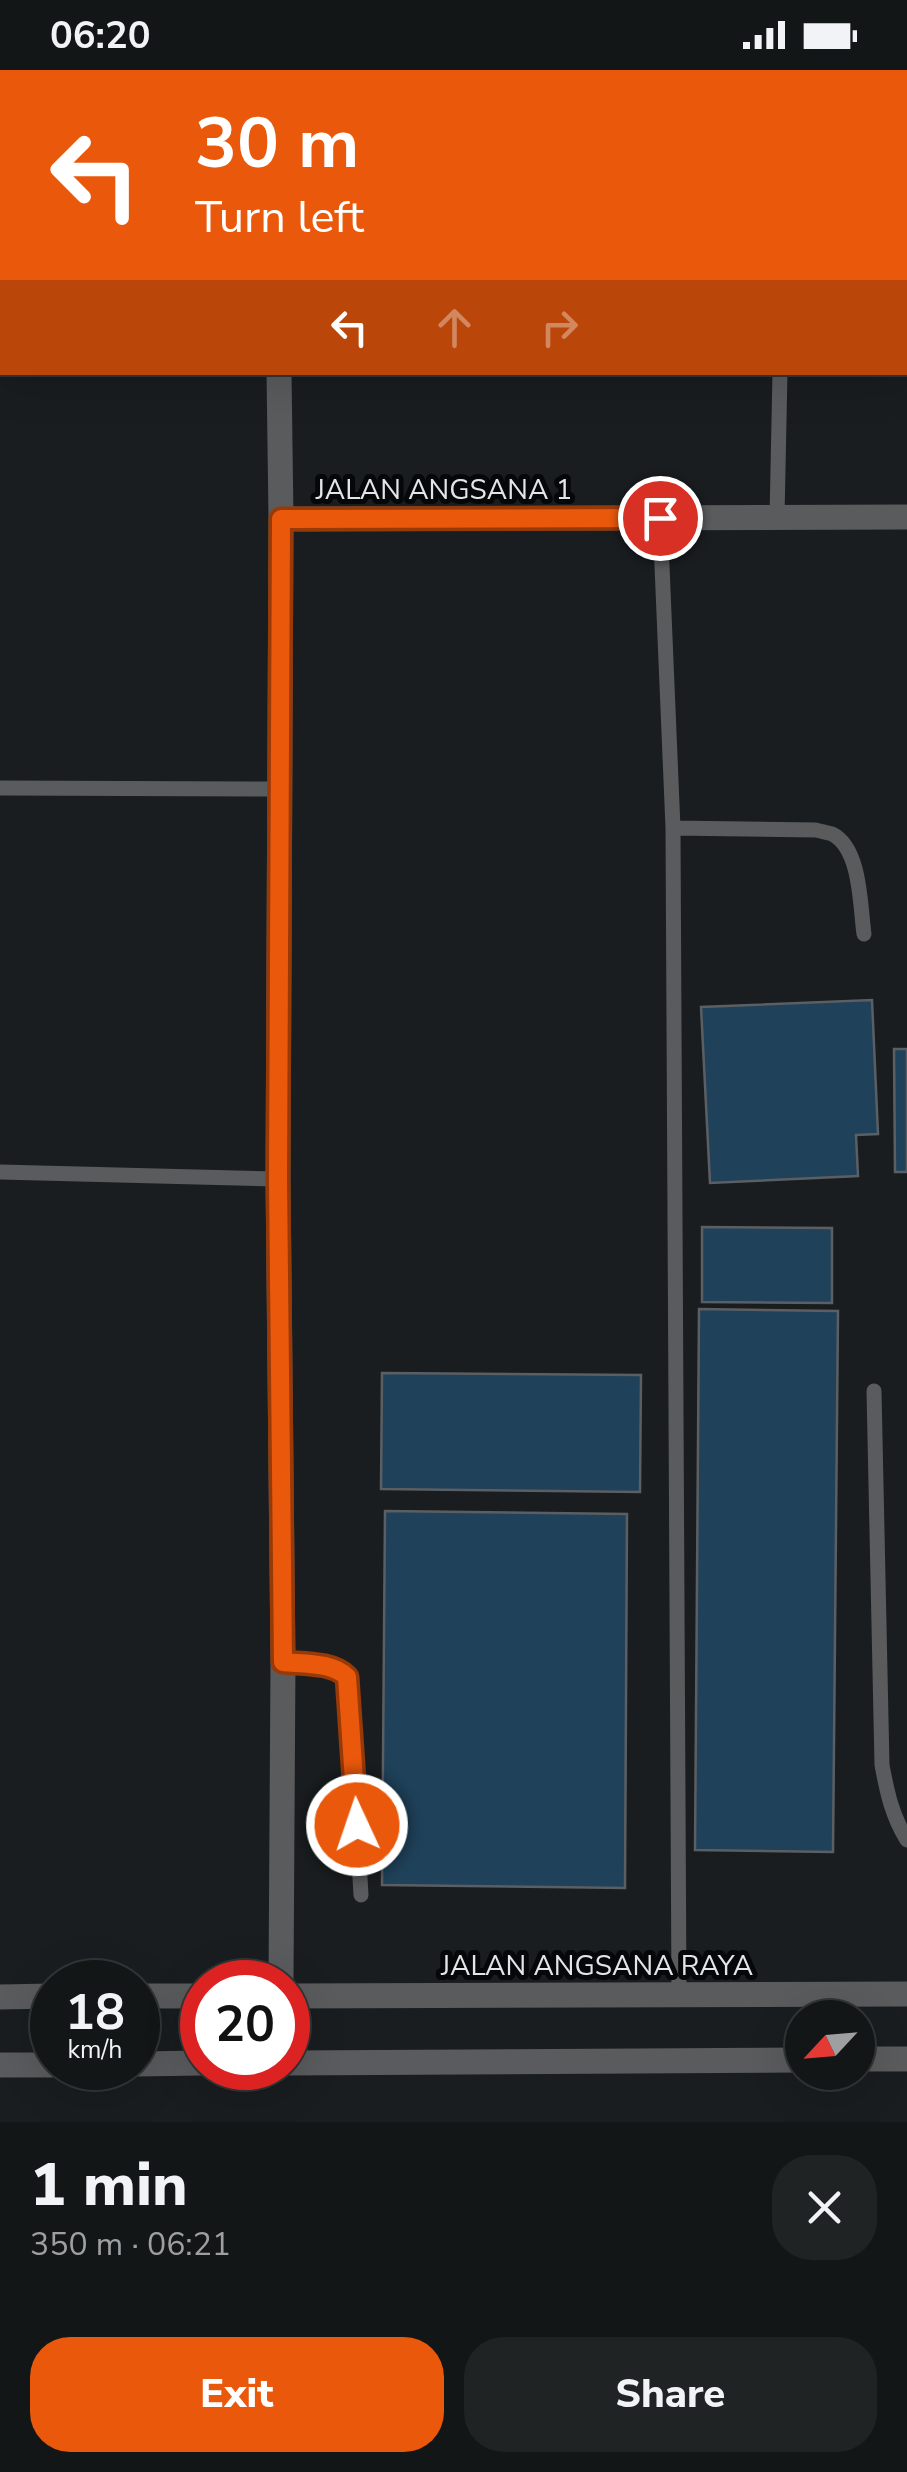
<!DOCTYPE html>
<html lang="en">
<head>
<meta charset="utf-8">
<style>
	body { margin:0; font-family:"Nunito Sans",sans-serif; background:#202324; color:#f1f3f6; height:100vh; display:flex; flex-direction:column; font-size:38px; white-space:nowrap }
	* { box-sizing:border-box; margin:0 }
	p { font-size:32px; color:#9d9fa1 }
	.icon { flex:none; width:55px; height:55px; fill:none; stroke:currentColor; stroke-width:2; stroke-linecap:round; stroke-linejoin:round }
	.map { position:relative; height:2052px; overflow:hidden }
	.side { display:flex; flex-direction:column; background:#131617; flex:1 }
	.side>* { flex:none }
	.guide { position:absolute; left:0px; top:0px; width:908px; height:305px; box-shadow:0 10px 40px #0002,0 0 0 2px #323536; background:#ea580c; color:#fff; overflow:hidden }
	.needle { width:65px; rotate:244deg }
	.fabs { position:absolute; left:785px; top:1930px; display:grid; gap:20px }
	.fabs a { display:grid; place-items:center; width:90px; height:90px; border-radius:50%; background:#131617; box-shadow:0 10px 40px #0002,0 0 0 2px #323536; font-size:50px }
	.speed { position:absolute; left:30px; top:1890px; display:flex; gap:20px; font-size:50px; font-weight:700; text-align:center }
	.speed>* { display:grid; place-content:center; width:130px; height:130px; border-radius:50%; background:#131617; box-shadow:0 10px 40px #0002,0 0 0 2px #323536; line-height:1 }
	.speed small { font-size:25px; font-weight:400 }
	.speed .limit { border:15px solid #d22; background:#fff; color:#111 }
	.pin { position:absolute; display:grid; place-items:center; width:85px; height:85px; color:#fff; margin:-42px; border:5px solid #fff; border-radius:50%; box-shadow:0 2px 10px #0007 }
	.me { position:absolute; width:110px; margin:-55px; rotate:357deg; stroke-linejoin:round; filter:drop-shadow(0 0 8px #0008) }
	.turn { display:flex; align-items:center; gap:35px; height:210px; padding:0 30px; font-size:45px }
	.turn .icon { width:130px; height:130px; stroke-width:2.5 }
	.turn b { display:block; font-size:70px; line-height:85px }
	.lanes { display:flex; align-items:center; height:95px; padding:0 30px; background:#0003; justify-content:center; gap:50px; direction:ltr }
	.lanes .off { opacity:.35 }
	.round { display:grid; place-items:center; flex:none; width:105px; height:105px; border-radius:40px; background:#202324 }
	.headline { display:flex; align-items:center; justify-content:space-between; height:170px; padding:0 30px }
	h1 { font-size:60px; font-weight:800; line-height:75px }
	.cta { display:flex; gap:20px; margin-top:auto; padding:20px 30px }
	.cta a { flex:1; height:115px; border-radius:40px; background:#ea580c; color:#fff; font-size:40px; font-weight:800; line-height:115px; text-align:center }
	.cta a+a { background:#202324; color:#f1f3f6 }
	.status { display:flex; justify-content:space-between; align-items:center; height:70px; padding:0 50px; background:#131617; direction:ltr }
	.status svg { height:28px; fill:currentColor }
	.map>svg:first-child { display:block }
</style>
</head>
<body>
<div class="status"><b>06:20</b><svg viewBox="0 0 49 12"><path d="M0 12V9h3v3zM5 12V6h3v6zM10 12V3h3v9zM15 12V0h3v12zM26 1h20v11H26zM47 4h2v5h-2z"/></svg></div>
<div class="map">
<svg width="907" height="2052" viewBox="0 0 907 2052">
	<rect width="100%" height="100%" fill="#191d1f"/>
	<path fill="#1f415a" stroke="#5b5f63" stroke-width="2.5" d="M872,930L878,1064L856,1065L858,1106L710,1113L701,937Z
		M894,979H907V1102H895Z
		M702,1157L832,1158V1233L702,1232Z
		M699,1239L838,1241L833,1782L695,1780Z
		M382,1303L641,1305L640,1422L381,1419Z
		M385,1441L627,1444L625,1818L382,1815Z"/>
	<g fill="none" stroke-linecap="round" stroke-linejoin="round">
		<path stroke="#595b5c" stroke-width="15" d="M340,0V2
			M784,2V0
			M660,448L673,758L679,1924
			M777,448L780,302
			M0,718L279,719
			M673,758L816,760C819,761 830,763 832,764C861,778 860,836 864,864
			M0,1102L278,1109
			M874,1321L882,1695C887,1722 892,1746 907,1770
			M283,1592C297,1594 331,1594 342,1601C348,1605 348,1609 349,1616L361,1825"/>
		<path stroke="#595b5c" stroke-width="25" d="M278,0V2
			M279,302L281,449L278,1109L283,1592L281,1912
			M281,449L907,447
			M138,1926H202
			M288,1926L907,1924
			M0,1927L52,1926
			M858,1989H907
			M288,1993L802,1990
			M138,1994L202,1993
			M0,1995H52"/>
	</g>
	<g fill="none" stroke-linecap="round" stroke-linejoin="round">
		<defs>
			<path id="route" d="M357,1755L347,1607C333,1592 303,1594 283,1592L278,1109L281,449L660,448"/>
		</defs>
		<use href="#route" stroke="#983908" stroke-width="25"/>
		<use href="#route" stroke="#ea580c" stroke-width="18"/>
	</g>
	<g text-anchor="middle" stroke-width="10" stroke-linejoin="round" paint-order="stroke">
		<g font-size="28" fill="#e3e6e8" stroke="#060708">
			<text x="444" y="429">JALAN ANGSANA 1</text>
			<text x="597" y="1905">JALAN ANGSANA RAYA</text>
		</g>
	</g>
</svg>
<div class="fabs">
<a><svg class="needle" viewBox="-14 -14 28 28"><path d="M0-13l5 13h-10z" fill="#e53935"/><path d="M0 13l5-13h-10z" fill="#9d9fa1"/></svg></a>
</div>
<div class="speed"><div>18<small>km/h</small></div><div class="limit">20</div></div>
<div class="pin" style="left:660px;top:448px;background:#d93025"><svg class="icon" aria-label="arrive" viewBox="0 0 24 24"><path d="M6 21V4h12l-3 4 3 4H6"/></svg></div>
<svg class="me" style="left:357px;top:1755px" viewBox="-20 -20 40 40"><circle r="17" fill="#ea580c" stroke="#fff" stroke-width="3"/><path d="M0-11L8 9 0 5-8 9z" fill="#fff"/></svg>
<div class="guide">
<div class="turn"><svg class="icon" aria-label="left" viewBox="0 0 24 24"><path d="M17 20v-9H6M10 6l-5 5 5 5"/></svg><div><b>30 m</b>Turn left</div></div>
<div class="lanes"><svg class="icon" aria-label="left" viewBox="0 0 24 24"><path d="M17 20v-9H6M10 6l-5 5 5 5"/></svg><svg class="icon off" aria-label="ahead" viewBox="0 0 24 24"><path d="M12 20V5M6 11l6-6 6 6"/></svg><svg class="icon off" aria-label="right" viewBox="0 0 24 24"><path d="M7 20v-9h11M14 6l5 5-5 5"/></svg></div>
</div>
</div>
<section class="side">
<div class="headline"><div><h1>1 min</h1><p>350 m · 06:21</p></div><a class="round"><svg class="icon" aria-label="close" viewBox="0 0 24 24"><path d="M6 6l12 12M18 6L6 18"/></svg></a></div>
<div class="cta"><a>Exit</a><a>Share</a></div>
</section>
</body>
</html>
